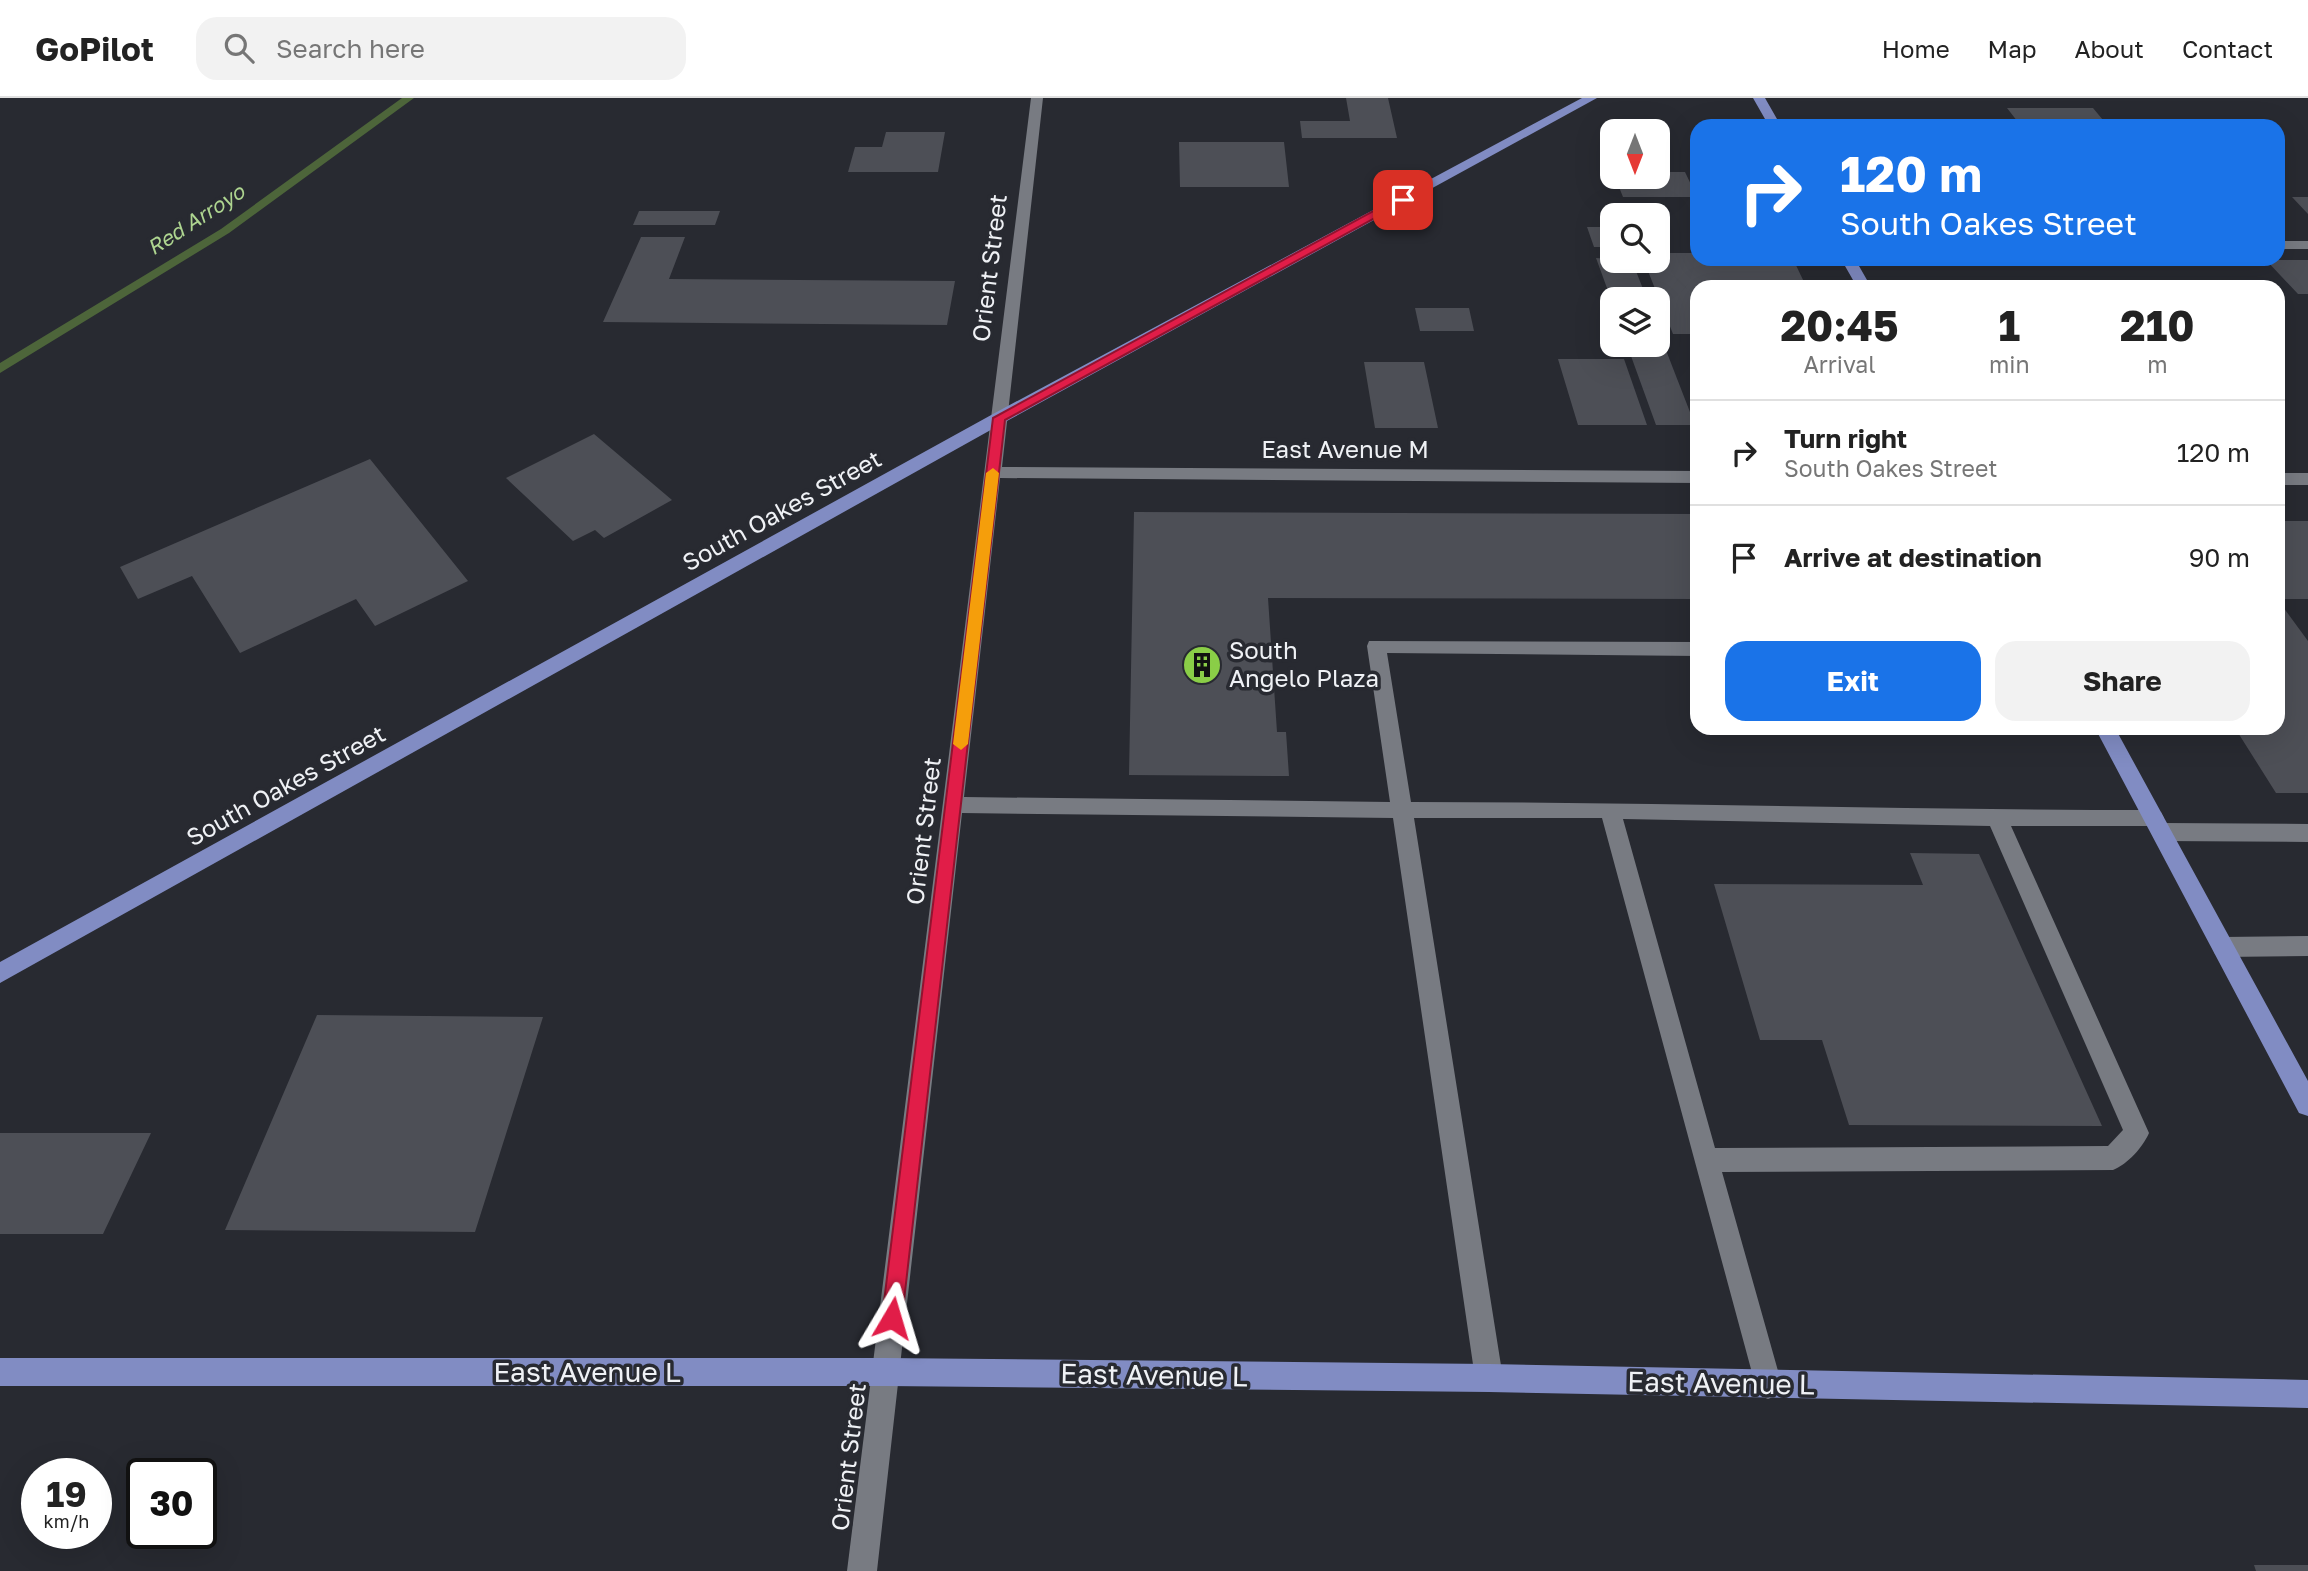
<!DOCTYPE html>
<html lang="en">
<head>
<meta charset="utf-8">
<style>
	body { margin:0; font-family:"Golos Text",sans-serif; background:#f2f2f2; color:#222; height:100vh; display:flex; flex-direction:column; font-size:26px; white-space:nowrap }
	* { box-sizing:border-box; margin:0 }
	p { font-size:23px; color:#767676 }
	.icon { flex:none; width:38px; height:38px; fill:none; stroke:currentColor; stroke-width:2; stroke-linecap:round; stroke-linejoin:round }
	.map { position:relative; flex:1; overflow:hidden }
	.sheet { position:absolute; left:1690px; top:182px; width:595px; height:455px; display:flex; flex-direction:column; background:#fff; border-radius:21px; box-shadow:0 7px 28px #0002 }
	.sheet>* { flex:none }
	.top-card { position:absolute; left:1690px; top:21px; width:595px; height:147px; border-radius:21px; box-shadow:0 7px 28px #0002; background:#1a73e8; color:#fff; overflow:hidden }
	.needle { width:46px; rotate:180deg }
	.fabs { position:absolute; left:1600px; top:21px; display:grid; gap:14px }
	.fabs a { display:grid; place-items:center; width:70px; height:70px; border-radius:14px; background:#fff; box-shadow:0 7px 28px #0002; font-size:35px }
	.speed { position:absolute; left:21px; top:1360px; display:flex; gap:14px; font-size:35px; font-weight:700; text-align:center }
	.speed>* { display:grid; place-content:center; width:91px; height:91px; border-radius:50%; background:#fff; box-shadow:0 7px 28px #0002; line-height:1 }
	.speed small { font-size:18px; font-weight:400 }
	.speed .limit { border:4px solid #111; border-radius:10px; background:#fff; color:#111 }
	.pin { position:absolute; display:grid; place-items:center; width:60px; height:60px; color:#fff; margin:-30px; border-radius:14px; box-shadow:0 4px 10px #0006 }
	.me { position:absolute; width:77px; margin:-38px; rotate:7deg; stroke-linejoin:round; filter:drop-shadow(0 0 5px #0008) }
	.turn { display:flex; align-items:center; gap:24px; height:147px; padding:0 35px; font-size:32px }
	.turn .icon { width:91px; height:91px; stroke-width:2.5 }
	.turn b { display:block; font-size:49px; line-height:60px }
	.eta { display:flex; justify-content:space-evenly; align-items:center; height:119px; text-align:center }
	.eta b { font-size:42px; font-weight:700; line-height:49px }
	.action { display:flex; gap:14px; margin-top:auto; padding:14px 35px }
	.action a { flex:1; height:80px; border-radius:21px; background:#1a73e8; color:#fff; font-size:28px; font-weight:700; line-height:80px; text-align:center }
	.action a+a { background:#f2f2f2; color:#222 }
	ul { padding:0; list-style:none }
	li { display:flex; align-items:center; gap:21px; height:105px; padding:0 35px; border-top:2px solid #e0e0e0 }
	li div { flex:1 }
	li b { display:block; font-size:26px }
	li em { font-style:normal }
	header { display:flex; align-items:center; gap:42px; box-sizing:border-box; height:98px; padding:0 35px; background:#fff; border-bottom:2px solid #e0e0e0 }
	header strong { font-size:33px }
	nav { display:flex; gap:38px; margin-inline-start:auto; font-size:24px }
	.search { width:490px; height:63px; background:#f2f2f2; display:flex; align-items:center; gap:18px; box-sizing:border-box; padding:0 24px; border-radius:21px; color:#767676; font-size:26px }
	.map>svg:first-child { display:block }
</style>
</head>
<body>
<header>
<strong>GoPilot</strong>
<div class="search"><svg class="icon" aria-label="search" viewBox="0 0 24 24"><circle cx="10" cy="10" r="6"/><path d="M15 15l6 6"/></svg>Search here</div>
<nav><a>Home</a><a>Map</a><a>About</a><a>Contact</a></nav>
</header>
<div class="map">
<svg width="2308" height="1473" viewBox="0 0 2308 1473">
	<rect width="100%" height="100%" fill="#282a31"/>
	<g fill="none" stroke-linecap="round" stroke-linejoin="round">
		<path fill="#4d653a" fill-rule="evenodd" d="M402,0H414L229,135L0,275V265L221,131Z"/>
	</g>
	<path fill="#4d4f56" d="M1346,0H1388L1397,40H1302L1300,23H1350Z
		M2007,10H2093L2108,28H2021Z
		M886,34H945L938,74H848L855,49H882Z
		M1179,44H1284L1289,89H1180Z
		M1657,74H1685L1697,99H1623L1615,79H1657Z
		M2292,99H2308V116Z
		M639,113H720L715,127H633Z
		M1587,129H1612V149H1594Z
		M641,139H685L669,181L955,183L947,227L603,224Z
		M1657,155H1698V161H1793L1804,184H1758L1760,189H1698V236H1673L1644,163H1657Z
		M1596,160L1632,163L1647,201H1611Z
		M2266,162H2308V196H2298Z
		M1415,210H1469L1474,233H1420Z
		M1657,229L1695,327H1656L1627,247H1657Z
		M1558,261H1624L1647,327H1578Z
		M1364,264H1424L1438,330H1375Z
		M594,336L672,402L604,440L595,432L573,443L506,380Z
		M370,361L468,483L375,528L356,501L240,555L192,478L138,501L120,469Z
		M1134,414L1698,416V501L1268,500L1277,634H1286L1289,678L1129,677Z
		M2278,423H2308V501H2278Z
		M2278,502L2308,543V695H2276L2235,630H2278Z
		M1910,755L1979,756L2102,1028L1849,1027L1822,942H1760L1714,786L1923,787Z
		M317,917L543,919L475,1134L225,1132Z
		M0,1035H151L103,1136H0Z
		M2254,1467H2308V1473H2256Z"/>
	<g fill="none" stroke-linecap="round" stroke-linejoin="round">
		<path fill="#787b82" fill-rule="evenodd" d="M1031,0H1043L1002,369L1698,373V385L1000,380L964,699L1390,704L1367,548L1369,543L1698,544V558L1387,555L1411,704C1659,704 1906,712 2154,712L2161,714L2164,720L2162,725L2308,726V744L2161,743L2154,740L2151,734L2153,728H2011L2149,1035C2143,1049 2128,1066 2113,1072L1722,1074L1782,1287L1778,1297L1768,1301L1758,1297L1602,720H1414L1503,1280L1499,1290L1489,1294L1479,1290L1475,1280L1393,720L962,715L877,1473H847ZM1623,721L1990,728L2123,1032L2108,1048L1715,1050Z
			M2278,143H2308V151H2278Z
			M2278,375H2308V387H2278Z
			M2308,838V858L2223,859L2215,856L2212,849L2215,842L2223,839Z"/>
		<path fill="#818cc3" fill-rule="evenodd" d="M1582,0H1597L1005,324L0,885V864L993,316Z
			M1753,0H1765L1781,28H1769Z
			M1841,161H1855L1871,189H1857Z
			M2095,630H2115L2308,983V1018L2299,1015Z
			M0,1260H886L1489,1266L2308,1282V1310L1489,1294L886,1288H0Z"/>
	</g>
	<path fill="#e11d48" stroke="#92132f" stroke-width="2" d="M1399,99L1408,102L1005,322L902,1220L899,1227L892,1230L885,1227L882,1220L993,320Z"/>
	<path fill="#f59e0b" d="M993,370L999,375L968,646L961,652L953,646L986,375Z"/>
	<defs>
		<symbol id="building-disc" viewBox="-11 -11 22 22"><circle r="9.5" fill="#8ace47" stroke="#282a31"/><path d="M-4-6H4V6H1V3H-1V6H-4ZM-2.5-4.3h1.7v1.8h-1.7ZM.8-4.3h1.7v1.8H.8ZM-2.5-1h1.7V.8h-1.7ZM.8-1h1.7V.8H.8Z" fill="#111"/></symbol>
	</defs>
	<g fill-rule="evenodd">
		<use href="#building-disc" x="1180" y="545" width="44" height="44"/>
	</g>
	<g text-anchor="middle" stroke-width="7" stroke-linejoin="round" paint-order="stroke">
		<g font-size="21" font-style="italic" fill="#aed590" stroke="#282a31">
			<text transform="translate(196 122) rotate(-33)" y="7">Red Arroyo</text>
		</g>
		<g font-size="24" fill="#eff1f5" stroke="#282a31">
			<text transform="translate(990 170) rotate(-83)" y="8">Orient Street</text>
			<text x="1345" y="360">East Avenue M</text>
			<text transform="translate(782 413) rotate(-29)" y="8">South Oakes Street</text>
			<text transform="translate(286 688) rotate(-29)" y="8">South Oakes Street</text>
			<text transform="translate(924 733) rotate(-83)" y="8">Orient Street</text>
			<text transform="translate(849 1359) rotate(-83)" y="8">Orient Street</text>
		</g>
		<g font-size="24" fill="#eff1f5" stroke="#282a31" text-anchor="start">
			<text x="1229" y="561">South<tspan x="1229" dy="28">Angelo Plaza</tspan></text>
		</g>
		<g font-size="28" fill="#eff1f5" stroke="#282a31">
			<text x="587" y="1284">East Avenue L</text>
			<text transform="translate(1154 1277) rotate(1)" y="10">East Avenue L</text>
			<text transform="translate(1721 1285) rotate(1)" y="10">East Avenue L</text>
		</g>
	</g>
</svg>
<div class="fabs">
<a><svg class="needle" viewBox="-14 -14 28 28"><path d="M0-13l5 13h-10z" fill="#e53935"/><path d="M0 13l5-13h-10z" fill="#767676"/></svg></a>
<a><svg class="icon" aria-label="search" viewBox="0 0 24 24"><circle cx="10" cy="10" r="6"/><path d="M15 15l6 6"/></svg></a>
<a><svg class="icon" aria-label="layers" viewBox="0 0 24 24"><path d="M12 4l9 5-9 5-9-5zM3 14l9 5 9-5"/></svg></a>
</div>
<div class="speed"><div>19<small>km/h</small></div><div class="limit">30</div></div>
<div class="pin" style="left:1403px;top:102px;background:#d93025"><svg class="icon" aria-label="arrive" viewBox="0 0 24 24"><path d="M6 21V4h12l-3 4 3 4H6"/></svg></div>
<svg class="me" style="left:892px;top:1220px" viewBox="-20 -20 40 40"><path d="M0-17L14 15 0 8-14 15z" fill="#e11d48" stroke="#fff" stroke-width="4"/></svg>
<div class="top-card">
<div class="turn"><svg class="icon" aria-label="right" viewBox="0 0 24 24"><path d="M7 20v-9h11M14 6l5 5-5 5"/></svg><div><b>120 m</b>South Oakes Street</div></div>
</div>
<section class="sheet">
<div class="eta">
<div><b>20:45</b><p>Arrival</p></div>
<div><b>1</b><p>min</p></div>
<div><b>210</b><p>m</p></div>
</div>
<ul>
<li><svg class="icon" aria-label="right" viewBox="0 0 24 24"><path d="M7 20v-9h11M14 6l5 5-5 5"/></svg><div><b>Turn right</b><p>South Oakes Street</p></div><em>120 m</em></li>
<li><svg class="icon" aria-label="arrive" viewBox="0 0 24 24"><path d="M6 21V4h12l-3 4 3 4H6"/></svg><div><b>Arrive at destination</b></div><em>90 m</em></li>
</ul>
<div class="action"><a>Exit</a><a>Share</a></div>
</section>
</div>
</body>
</html>
